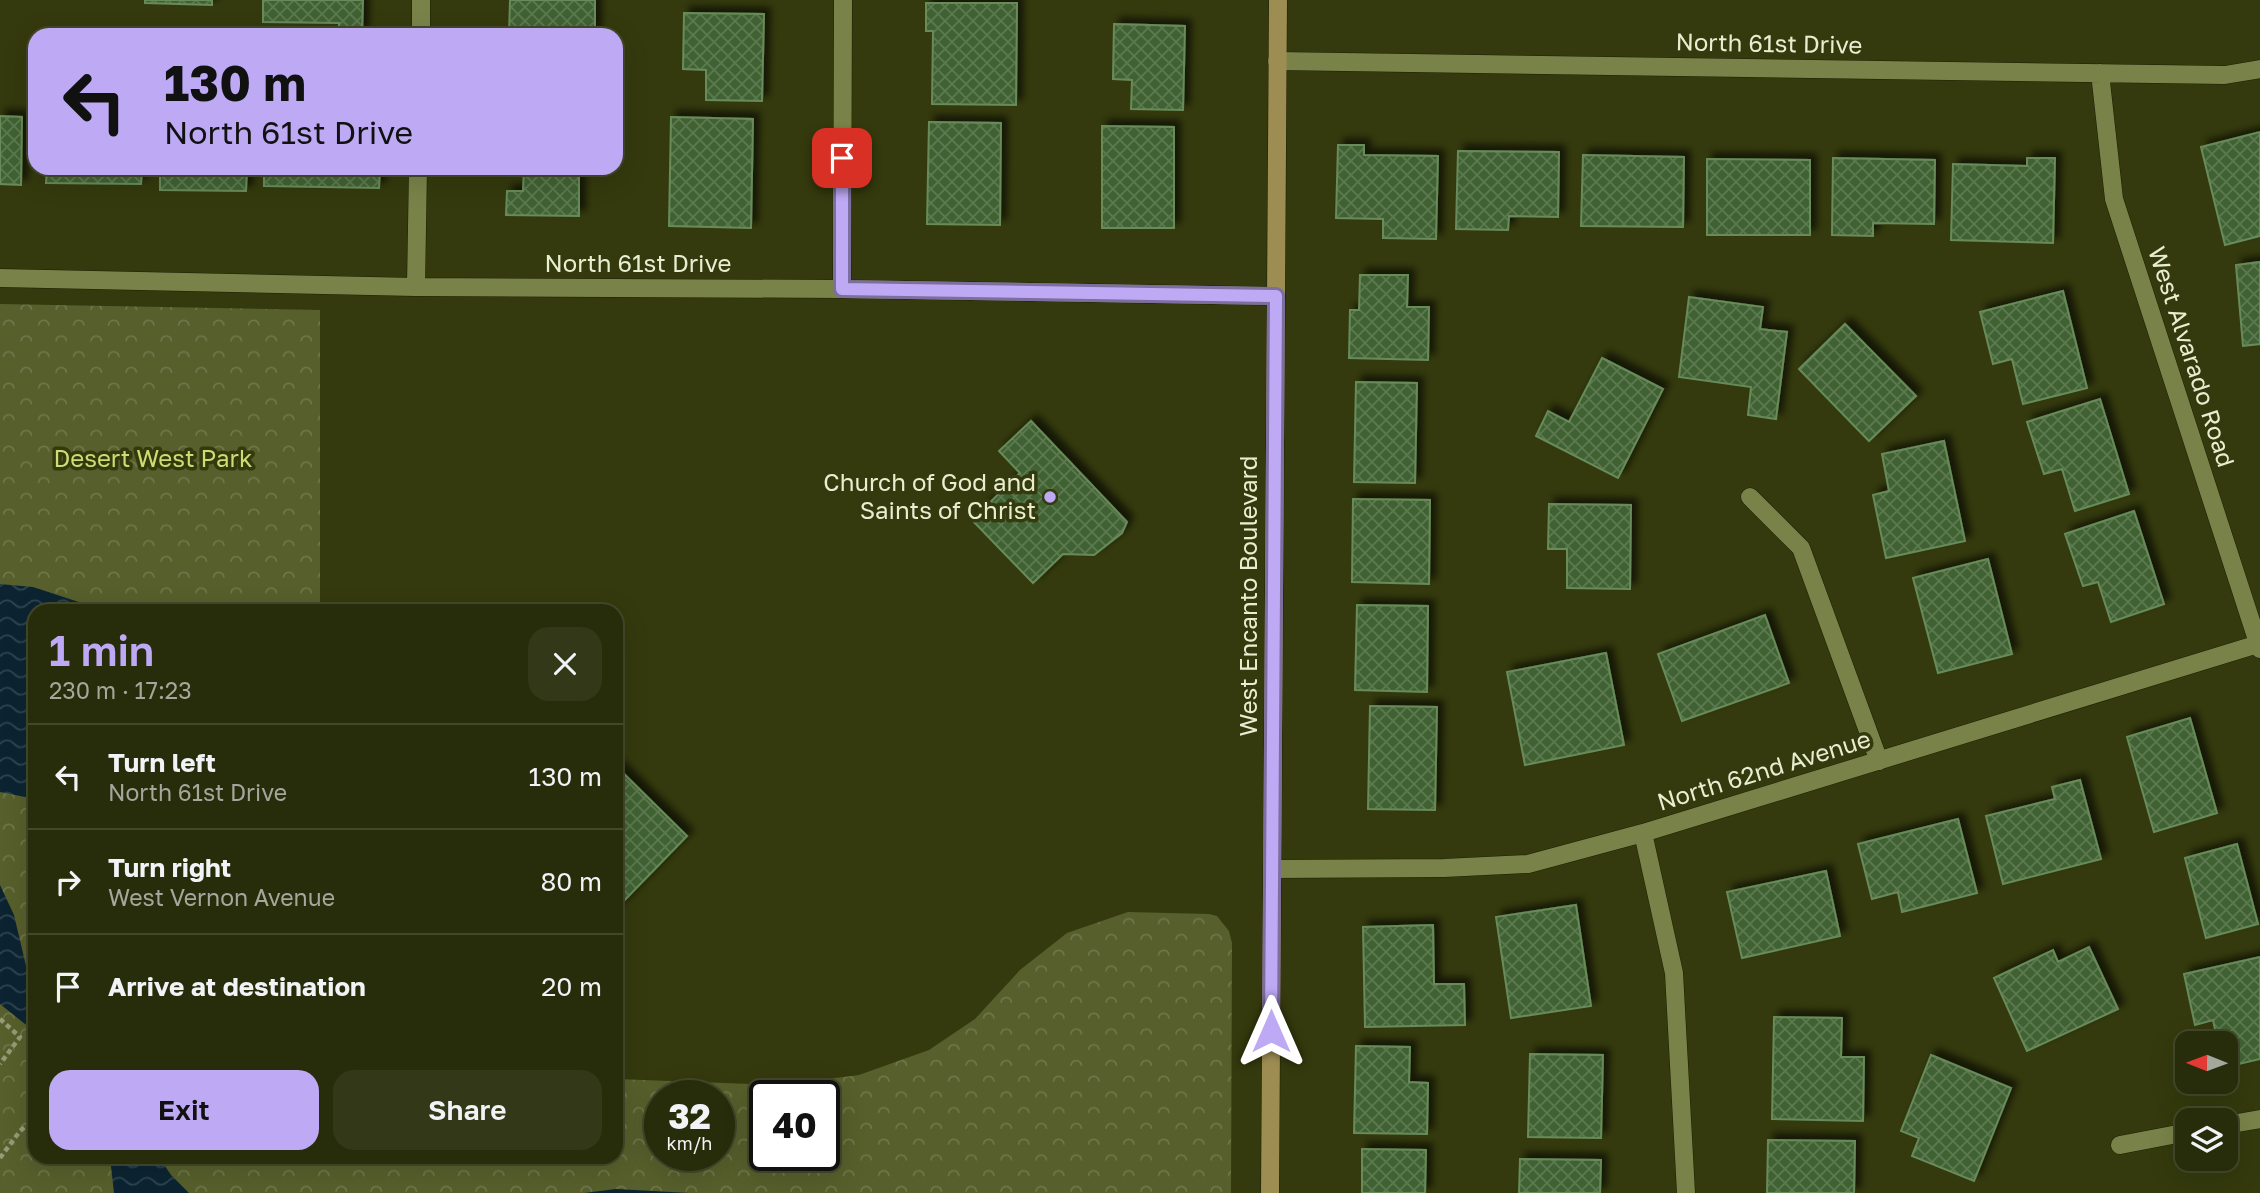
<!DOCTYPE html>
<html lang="en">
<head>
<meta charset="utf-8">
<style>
	body { margin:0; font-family:"Golos Text",sans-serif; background:#333818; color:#f1f3f6; height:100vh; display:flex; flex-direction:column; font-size:26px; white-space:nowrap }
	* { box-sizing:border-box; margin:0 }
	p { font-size:23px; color:#a4a79c }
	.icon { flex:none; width:38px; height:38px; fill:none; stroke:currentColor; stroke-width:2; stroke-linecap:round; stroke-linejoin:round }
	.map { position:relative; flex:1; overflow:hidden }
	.panel { position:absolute; left:28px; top:604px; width:595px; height:560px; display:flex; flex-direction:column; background:#272c0a; border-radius:21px; box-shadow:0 7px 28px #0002,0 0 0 2px #43482b }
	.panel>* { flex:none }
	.guide { position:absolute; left:28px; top:28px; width:595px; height:147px; border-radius:21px; box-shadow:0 7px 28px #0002,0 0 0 2px #43482b; background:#bea9f4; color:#111; overflow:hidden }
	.needle { width:46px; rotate:271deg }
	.controls { position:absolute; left:2175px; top:1031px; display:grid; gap:14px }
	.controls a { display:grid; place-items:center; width:63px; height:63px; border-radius:14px; background:#272c0a; box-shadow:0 7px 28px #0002,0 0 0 2px #43482b; font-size:35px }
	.speed { position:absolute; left:644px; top:1080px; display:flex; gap:14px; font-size:35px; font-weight:700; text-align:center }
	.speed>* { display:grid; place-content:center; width:91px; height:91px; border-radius:50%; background:#272c0a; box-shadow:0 7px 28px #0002,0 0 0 2px #43482b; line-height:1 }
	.speed small { font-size:18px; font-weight:400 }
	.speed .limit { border:4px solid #111; border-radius:10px; background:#fff; color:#111 }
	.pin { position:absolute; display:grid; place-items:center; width:60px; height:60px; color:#fff; margin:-30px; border-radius:14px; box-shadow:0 4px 10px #0006 }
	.me { position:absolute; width:77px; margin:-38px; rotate:0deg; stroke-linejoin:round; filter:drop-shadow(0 0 5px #0008) }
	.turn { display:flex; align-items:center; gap:24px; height:147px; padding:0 21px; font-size:32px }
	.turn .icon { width:91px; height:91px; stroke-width:2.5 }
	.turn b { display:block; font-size:49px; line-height:60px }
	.round { display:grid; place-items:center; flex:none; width:74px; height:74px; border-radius:21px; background:#333818 }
	.head { display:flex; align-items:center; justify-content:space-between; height:119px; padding:0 21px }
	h1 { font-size:42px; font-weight:600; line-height:52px; color:#bea9f4 }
	.primary-button { display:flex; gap:14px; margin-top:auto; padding:14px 21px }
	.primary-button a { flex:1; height:80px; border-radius:21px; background:#bea9f4; color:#111; font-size:28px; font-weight:600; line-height:80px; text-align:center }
	.primary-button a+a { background:#333818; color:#f1f3f6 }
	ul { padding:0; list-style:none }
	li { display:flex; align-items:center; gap:21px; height:105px; padding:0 21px; border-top:2px solid #43482b }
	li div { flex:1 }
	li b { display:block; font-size:26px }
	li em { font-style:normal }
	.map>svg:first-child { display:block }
</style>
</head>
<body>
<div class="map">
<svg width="2260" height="1193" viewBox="0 0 2260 1193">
	<defs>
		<pattern id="forest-crowns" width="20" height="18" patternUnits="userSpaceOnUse" patternTransform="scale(1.75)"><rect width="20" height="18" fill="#575f2c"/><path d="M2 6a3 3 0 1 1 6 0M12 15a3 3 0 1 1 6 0" fill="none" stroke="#6f764a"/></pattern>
		<pattern id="water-waves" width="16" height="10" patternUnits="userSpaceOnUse" patternTransform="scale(1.75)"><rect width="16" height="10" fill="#0c2432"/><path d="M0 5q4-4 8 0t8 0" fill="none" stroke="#2f444f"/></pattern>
		<pattern id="building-cross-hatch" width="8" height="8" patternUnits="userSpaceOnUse" patternTransform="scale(1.75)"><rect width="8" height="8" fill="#416233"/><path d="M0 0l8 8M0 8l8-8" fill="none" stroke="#5c7950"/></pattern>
		<filter id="shadow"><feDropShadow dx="6" dy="-6" stdDeviation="3.5" flood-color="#0009"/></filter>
	</defs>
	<rect width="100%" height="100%" fill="#343a0d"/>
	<path fill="url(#forest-crowns)" fill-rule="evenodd" d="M0,304L320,310V611H35V1157H616V1079L781,1085L859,1075L929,1050L975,1019L1020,970L1067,933L1128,912L1209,914L1217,916L1229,931L1232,943L1231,1193H0ZM660,1096H719V1155H660ZM765,1096H824V1155H765Z"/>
	<path fill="url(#water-waves)" d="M0,584L33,587L91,606L97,611H35V799L0,792Z
		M0,885L14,915L27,970L35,981V1032L0,1004Z
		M110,1157H159L171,1175L189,1193H114Z
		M616,1189L690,1193H584Z"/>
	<path fill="url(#building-cross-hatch)" stroke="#688b5a" stroke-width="2" filter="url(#shadow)" d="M145,0H212V5L145,3Z
		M263,0H363L362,35H339V23L263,22Z
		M510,0H595V35H509Z
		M926,3H1017L1016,105L932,104L933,31H926Z
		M684,13L764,14L762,101L706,100V70L683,69Z
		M1114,24L1185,26L1183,110L1131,109L1132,80L1113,79Z
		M0,116L22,117L21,185L0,184Z
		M671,117L753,119L751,228L669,226Z
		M929,122L1001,123L1000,225L927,224Z
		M1102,126L1174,127V228H1102Z
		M2260,132V236L2225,245L2201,147Z
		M1338,145H1364V155L1438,156L1436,239L1383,238V219L1336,218Z
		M1458,151L1559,152L1558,217L1509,216L1508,230L1456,229Z
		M1583,155L1684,157L1683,227L1581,226Z
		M1833,158L1935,160L1934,224L1873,223V236L1832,235Z
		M2027,158H2055L2053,243L1951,240L1953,164L2027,166Z
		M1707,159L1810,160V235H1707Z
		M47,168H142L141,184L46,183Z
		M160,168H247L246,191L160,190Z
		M264,168H380L379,188L264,186Z
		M524,168H579V216L506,215L507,191H523Z
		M2260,262V344L2243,346L2236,265Z
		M1360,275H1408L1407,307H1429L1428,360L1349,358L1350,310H1359Z
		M2063,291L2087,388L2023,404L2012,359L1993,364L1980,312Z
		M1689,297L1763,307L1760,329L1787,332L1776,419L1748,415L1751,387L1679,377Z
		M1845,324L1916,396L1869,441L1799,369Z
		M1602,358L1663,389L1618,478L1536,436L1548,411L1569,422Z
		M1356,382L1417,383L1415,483L1354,482Z
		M2100,399L2129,494L2075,511L2062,469L2044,474L2027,422Z
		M1031,421L1127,522L1122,533L1094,555L1063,554L1033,583L972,520L1020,473L999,451Z
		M1944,441L1965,541L1886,558L1873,495L1889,491L1882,454Z
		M1353,499L1430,500L1429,584L1352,582Z
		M1549,504L1631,505L1630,589L1567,588V549H1548Z
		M2134,511L2164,604L2111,622L2098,582L2083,586L2065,534Z
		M1988,559L2012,654L1938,673L1913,578Z
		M1357,605L1428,606L1427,692L1355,690Z
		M1765,615L1789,683L1682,721L1658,654Z
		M1606,653L1624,745L1525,765L1507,672Z
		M1370,706L1437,707L1435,810L1368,809Z
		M2190,718L2217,813L2154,832L2127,737Z
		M616,766L687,836L616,909Z
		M2080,780L2101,859L2003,884L1986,816L2055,799L2052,787Z
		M1958,819L1977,893L1902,912L1898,892L1872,899L1858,844Z
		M2237,844L2258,924L2206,938L2185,858Z
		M1826,871L1840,936L1742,958L1727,892Z
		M1576,905L1591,1006L1511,1018L1496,917Z
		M1433,925L1434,984H1464L1465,1025L1365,1027L1363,927Z
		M2089,947L2118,1009L2027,1051L1994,978L2053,950L2058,962Z
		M2260,957V1059L2226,1067V1043H2218L2213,1020L2195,1025L2184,974Z
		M1774,1017L1842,1018L1841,1057H1864L1863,1121L1772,1119Z
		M1356,1046L1410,1047L1409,1082L1428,1083L1427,1134L1354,1133Z
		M1530,1054L1603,1055L1601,1138L1528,1137Z
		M1931,1055L2011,1088L1974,1181L1912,1156L1919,1138L1901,1131Z
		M1768,1140L1855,1141L1854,1193H1767Z
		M1362,1149L1426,1150L1425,1193H1362Z
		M1520,1159L1601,1160L1600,1193H1519Z"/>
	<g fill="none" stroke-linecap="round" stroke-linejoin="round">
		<defs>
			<path id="street" d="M421,35V0
				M1277,61L2225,75L2260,69
				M2100,73L2114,199L2260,649
				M0,278L416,287L842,289L1276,296
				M416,287L418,168
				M842,289L843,0
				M1750,497L1801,548L1879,761
				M1643,833L1674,973L1686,1193
				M1272,869L1444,868L1528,864L1643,833L2258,644
				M2226,1125L2260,1119
				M2120,1145L2188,1132"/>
			<path id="secondary" d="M1270,1193L1278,0"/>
		</defs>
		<use href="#street" stroke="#1c2003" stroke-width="19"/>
		<use href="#secondary" stroke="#1c2003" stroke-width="19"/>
		<path stroke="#959b76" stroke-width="4.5" stroke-dasharray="5 3.5" stroke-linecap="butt" d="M0,1019L20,1037L0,1064
			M0,1158L20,1131L35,1118"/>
		<use href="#street" stroke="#798349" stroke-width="18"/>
		<use href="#secondary" stroke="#9e8d52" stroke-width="18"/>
	</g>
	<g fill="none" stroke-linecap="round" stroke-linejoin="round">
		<defs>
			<path id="route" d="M842,158V289L1276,296L1271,1031"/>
		</defs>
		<use href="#route" stroke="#7c6e9f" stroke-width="18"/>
		<use href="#route" stroke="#bea9f4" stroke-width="12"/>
	</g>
	<circle fill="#bea9f4" stroke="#343a0d" stroke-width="2.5" cx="1050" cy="497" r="7"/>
	<g text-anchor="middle" stroke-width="7" stroke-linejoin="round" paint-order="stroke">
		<g font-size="24" fill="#e8eed0" stroke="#343a0d">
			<text transform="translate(1769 44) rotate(1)" y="8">North 61st Drive</text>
			<text x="638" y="272">North 61st Drive</text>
			<text transform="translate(2191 357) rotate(72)" y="8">West Alvarado Road</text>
			<text transform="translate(1249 596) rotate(-90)" y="8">West Encanto Boulevard</text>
			<text transform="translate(1764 771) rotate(-17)" y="8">North 62nd Avenue</text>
		</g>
		<g font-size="24" fill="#ccdd74" stroke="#343a0d">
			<text x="153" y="467">Desert West Park</text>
		</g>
		<g font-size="24" fill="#e8eed0" stroke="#343a0d" text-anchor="end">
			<text x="1036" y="491">Church of God and<tspan x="1036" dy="28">Saints of Christ</tspan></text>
		</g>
	</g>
</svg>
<div class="controls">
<a><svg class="needle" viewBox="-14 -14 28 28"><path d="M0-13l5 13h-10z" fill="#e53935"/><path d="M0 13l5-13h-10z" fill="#a4a79c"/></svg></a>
<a><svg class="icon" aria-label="layers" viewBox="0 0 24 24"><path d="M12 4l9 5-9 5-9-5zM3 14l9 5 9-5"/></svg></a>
</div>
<div class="speed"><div>32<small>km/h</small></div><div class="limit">40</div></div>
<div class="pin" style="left:842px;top:158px;background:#d93025"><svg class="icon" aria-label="arrive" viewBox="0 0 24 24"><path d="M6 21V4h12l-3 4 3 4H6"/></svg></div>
<svg class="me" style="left:1271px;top:1031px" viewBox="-20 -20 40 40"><path d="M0-17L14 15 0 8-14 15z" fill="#bea9f4" stroke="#fff" stroke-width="4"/></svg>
<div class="guide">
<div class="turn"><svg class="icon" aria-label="left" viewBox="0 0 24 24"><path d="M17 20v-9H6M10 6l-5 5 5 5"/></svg><div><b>130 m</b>North 61st Drive</div></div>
</div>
<section class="panel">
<div class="head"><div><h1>1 min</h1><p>230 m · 17:23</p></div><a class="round"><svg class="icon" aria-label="close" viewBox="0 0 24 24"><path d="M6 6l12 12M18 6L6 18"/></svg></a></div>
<ul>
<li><svg class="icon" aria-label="left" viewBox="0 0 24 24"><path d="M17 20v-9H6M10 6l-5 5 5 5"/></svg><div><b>Turn left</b><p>North 61st Drive</p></div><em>130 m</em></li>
<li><svg class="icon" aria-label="right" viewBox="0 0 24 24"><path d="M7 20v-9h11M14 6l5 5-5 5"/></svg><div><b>Turn right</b><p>West Vernon Avenue</p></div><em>80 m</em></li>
<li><svg class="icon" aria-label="arrive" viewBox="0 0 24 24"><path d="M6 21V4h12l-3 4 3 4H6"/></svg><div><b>Arrive at destination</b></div><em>20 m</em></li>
</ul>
<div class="primary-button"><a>Exit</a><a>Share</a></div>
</section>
</div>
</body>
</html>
